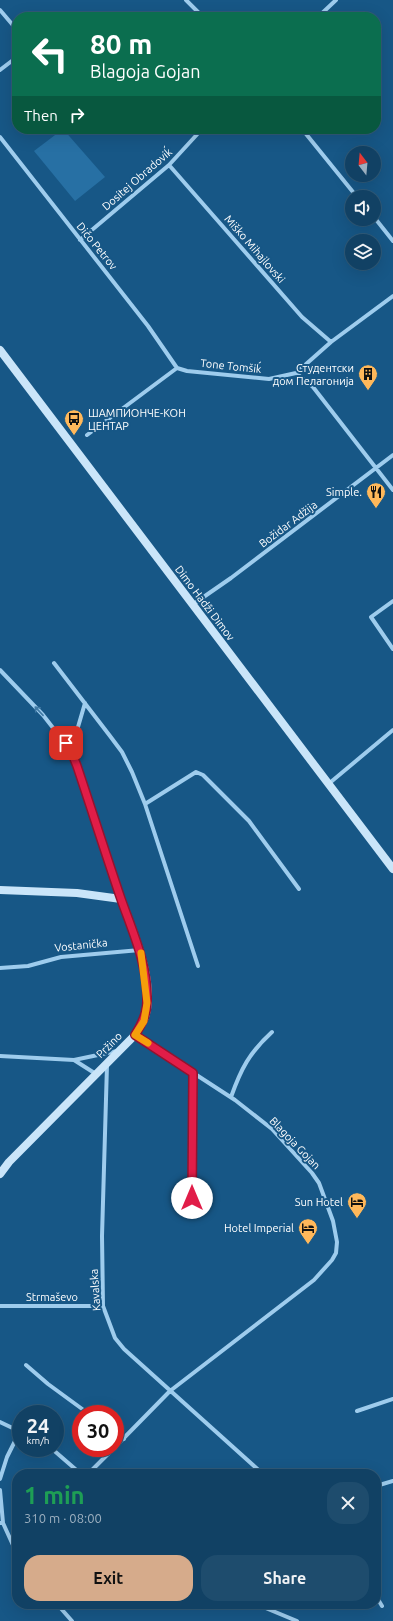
<!DOCTYPE html>
<html lang="en">
<head>
<meta charset="utf-8">
<style>
	body { margin:0; font-family:Ubuntu,sans-serif; background:#1e4c6d; color:#f1f3f6; height:100vh; display:flex; flex-direction:column; font-size:15px; white-space:nowrap }
	* { box-sizing:border-box; margin:0 }
	p { font-size:13px; color:#9cafbf }
	.icon { flex:none; width:22px; height:22px; fill:none; stroke:currentColor; stroke-width:2; stroke-linecap:round; stroke-linejoin:round }
	.map { position:relative; flex:1; overflow:hidden }
	.details { position:absolute; left:12px; top:1469px; width:369px; height:140px; display:flex; flex-direction:column; background:#114164; border-radius:16px; box-shadow:0 4px 16px #0002,0 0 0 1px #305a78 }
	.details>* { flex:none }
	.guide { position:absolute; left:12px; top:12px; width:369px; height:122px; border-radius:16px; box-shadow:0 4px 16px #0002,0 0 0 1px #305a78; background:#0b6e4f; color:#fff; overflow:hidden }
	.needle { width:26px; rotate:344deg }
	.buttons { position:absolute; left:345px; top:146px; display:grid; gap:8px }
	.buttons a { display:grid; place-items:center; width:36px; height:36px; border-radius:50%; background:#114164; box-shadow:0 4px 16px #0002,0 0 0 1px #305a78; font-size:20px }
	.speed { position:absolute; left:12px; top:1405px; display:flex; gap:8px; font-size:20px; font-weight:700; text-align:center }
	.speed>* { display:grid; place-content:center; width:52px; height:52px; border-radius:50%; background:#114164; box-shadow:0 4px 16px #0002,0 0 0 1px #305a78; line-height:1 }
	.speed small { font-size:10px; font-weight:400 }
	.speed .limit { border:6px solid #d22; background:#fff; color:#111 }
	.pin { position:absolute; display:grid; place-items:center; width:34px; height:34px; color:#fff; margin:-17px; border-radius:8px; box-shadow:0 2px 6px #0006 }
	.me { position:absolute; width:44px; margin:-22px; rotate:0deg; stroke-linejoin:round; filter:drop-shadow(0 0 3px #0008) }
	.turn { display:flex; align-items:center; gap:14px; height:84px; padding:0 12px; font-size:18px }
	.turn .icon { width:52px; height:52px; stroke-width:2.5 }
	.turn b { display:block; font-size:28px; line-height:34px }
	.then { display:flex; align-items:center; height:38px; padding:0 12px; background:#0003; gap:8px; font-size:15px }
	.round { display:grid; place-items:center; flex:none; width:42px; height:42px; border-radius:16px; background:#1e4c6d }
	.overview { display:flex; align-items:center; justify-content:space-between; height:68px; padding:0 12px }
	h1 { font-size:24px; font-weight:700; line-height:30px; color:#1e9e55 }
	.primary-button { display:flex; gap:8px; margin-top:auto; padding:8px 12px }
	.primary-button a { flex:1; height:46px; border-radius:16px; background:#d6ab8b; color:#111; font-size:16px; font-weight:700; line-height:46px; text-align:center }
	.primary-button a+a { background:#1e4c6d; color:#f1f3f6 }
	.map>svg:first-child { display:block }
</style>
</head>
<body>
<div class="map">
<svg width="393" height="1621" viewBox="0 0 393 1621">
	<rect width="100%" height="100%" fill="#175786"/>
	<path fill="#2770a4" d="M63,129L105,177L75,201L34,151Z"/>
	<g fill="none" stroke-linecap="round" stroke-linejoin="round">
		<path stroke="#9ecced" stroke-width="4" d="M186,0L203,17
			M0,10L17,30
			M318,17L336,0
			M0,70L17,57
			M302,129L357,197
			M0,137L148,326L177,368
			M169,165L302,317L331,342
			M374,217L393,241
			M80,240L169,165L202,129
			M296,373L313,387L393,490
			M87,435L177,368L187,371L269,379L296,373L331,342L393,296
			M393,601L371,617L393,649
			M192,605L231,578L393,455
			M54,663L110,736L122,752L132,772L145,804L198,966
			M0,670L43,715L71,751L121,898
			M71,751L85,703
			M332,781L393,730
			M145,804L196,772L203,775L249,821L299,889
			M0,968L28,966L61,957L140,950
			M0,1056L74,1060L117,1051
			M74,1060L96,1074
			M107,1065L102,1236L103,1306L115,1338L124,1349L263,1474
			M231,1097C241,1069 249,1053 272,1032
			M192,1198L193,1073
			M0,1306H103
			M26,1365L48,1384L89,1414
			M357,1411L393,1399
			M0,1422L21,1432
			M115,1433L124,1439
			M115,1447L170,1391L314,1280L332,1260L336,1253L337,1242L333,1221L319,1183L312,1173L272,1129L235,1100L135,1035
			M51,1448L81,1474
			M88,1474L114,1448
			M251,1474L256,1468
			M0,1479L7,1457L20,1431
			M376,1486L393,1481
			M0,1490L3,1523H0
			M3,1523L17,1554
			M376,1596L382,1606
			M57,1604L72,1621
			M256,1604L297,1621"/>
		<path stroke="#cae5f9" stroke-width="8" d="M0,350L393,869
			M0,890L77,893L121,899C133,931 159,989 143,1022C141,1026 137,1031 135,1035L9,1162L0,1174"/>
	</g>
	<defs><path id="oneway-shaft" d="M-6 0H5M1.5-3L5.5 0L1.5 3" fill="none" stroke-width="1.6" stroke-linecap="round" stroke-linejoin="round"/></defs>
	<use stroke="#407aa5" href="#oneway-shaft" transform="translate(39 711) rotate(-133)"/>
	<g fill="none" stroke-linecap="round" stroke-linejoin="round">
		<defs>
			<path id="route" d="M66,743L71,751L77,766C92,811 106,855 121,899C133,933 148,965 147,1001C147,1014 142,1024 135,1035L193,1073L192,1198"/>
		</defs>
		<use href="#route" stroke="#92132f" stroke-width="10"/>
		<use href="#route" stroke="#e11d48" stroke-width="7"/>
		<path stroke="#f59e0b" stroke-width="7" d="M141,953L147,1003L144,1021L135,1035L148,1043"/>
	</g>
	<defs>
		<symbol id="building-pin" viewBox="-11 -11 22 30"><path d="M0 17L-7.5 6A9.5 9.5 0 1 1 7.5 6Z" fill="#ffb85a" stroke="#175786"/><path d="M-4-6H4V6H1V3H-1V6H-4ZM-2.5-4.3h1.7v1.8h-1.7ZM.8-4.3h1.7v1.8H.8ZM-2.5-1h1.7V.8h-1.7ZM.8-1h1.7V.8H.8Z" fill="#111"/></symbol>
		<symbol id="bus-pin" viewBox="-11 -11 22 30"><path d="M0 17L-7.5 6A9.5 9.5 0 1 1 7.5 6Z" fill="#ffb85a" stroke="#175786"/><path d="M-5-6H5V4H4V6H2V4H-2V6H-4V4H-5ZM-3.5-4V0h7V-4ZM-3.5 1.2v1.5H-2V1.2ZM2 1.2v1.5H3.5V1.2Z" fill="#111"/></symbol>
		<symbol id="restaurant-pin" viewBox="-11 -11 22 30"><path d="M0 17L-7.5 6A9.5 9.5 0 1 1 7.5 6Z" fill="#ffb85a" stroke="#175786"/><path d="M-5-6h1v4h1v-4h1v4h1v-4h1v5L-1.5 .5V6h-2V.5L-5-1ZM5-6V6H3V1.5H1.5Q1.5-4 5-6Z" fill="#111"/></symbol>
		<symbol id="hotel-pin" viewBox="-11 -11 22 30"><path d="M0 17L-7.5 6A9.5 9.5 0 1 1 7.5 6Z" fill="#ffb85a" stroke="#175786"/><path d="M-6-4.5h1.5V1H6V5H4.5V3h-9V5H-6ZM-4 0a1.8 1.8 0 1 1 3.6 0ZM.5 0V-2.5h3Q6-2.5 6 0Z" fill="#111"/></symbol>
	</defs>
	<g fill-rule="evenodd">
		<use href="#building-pin" x="357" y="363" width="22" height="30"/>
		<use href="#bus-pin" x="63" y="408" width="22" height="30"/>
		<use href="#restaurant-pin" x="365" y="481" width="22" height="30"/>
		<use href="#hotel-pin" x="346" y="1191" width="22" height="30"/>
		<use href="#hotel-pin" x="297" y="1217" width="22" height="30"/>
	</g>
	<g text-anchor="middle" stroke-width="4" stroke-linejoin="round" paint-order="stroke">
		<g font-size="11" fill="#fff" stroke="#175786">
			<text transform="translate(137 179) rotate(-41)" y="4">Dositej Obradoviḱ</text>
			<text transform="translate(97 246) rotate(51)" y="4">Dičo Petrov</text>
			<text transform="translate(255 249) rotate(49)" y="4">Miško Mihajlovski</text>
			<text transform="translate(231 366) rotate(6)" y="4">Tone Tomšiḱ</text>
			<text transform="translate(288 524) rotate(-37)" y="4">Božidar Adžija</text>
			<text transform="translate(205 603) rotate(53)" y="4">Dimo Hadži Dimov</text>
			<text transform="translate(81 945) rotate(-6)" y="4">Vostanička</text>
			<text transform="translate(109 1045) rotate(-45)" y="4">Pržino</text>
			<text transform="translate(295 1143) rotate(46)" y="4">Blagoja Gojan</text>
			<text transform="translate(95 1290) rotate(-94)" y="4">Kavalska</text>
			<text x="52" y="1301">Strmaševo</text>
		</g>
		<g font-size="11" fill="#fff" stroke="#175786" text-anchor="end">
			<text x="354" y="372">Студентски<tspan x="354" dy="13">дом Пелагонија</tspan></text>
			<text x="88" y="417" text-anchor="start">ШАМПИОНЧЕ-КОН<tspan x="88" dy="13">ЦЕНТАР</tspan></text>
			<text x="362" y="496">Simple.</text>
			<text x="343" y="1206">Sun Hotel</text>
			<text x="294" y="1232">Hotel Imperial</text>
		</g>
	</g>
</svg>
<div class="buttons">
<a><svg class="needle" viewBox="-14 -14 28 28"><path d="M0-13l5 13h-10z" fill="#e53935"/><path d="M0 13l5-13h-10z" fill="#9cafbf"/></svg></a>
<a><svg class="icon" aria-label="sound" viewBox="0 0 24 24"><path d="M4 9h4l5-4v14l-5-4H4zM17 9q2 3 0 6"/></svg></a>
<a><svg class="icon" aria-label="layers" viewBox="0 0 24 24"><path d="M12 4l9 5-9 5-9-5zM3 14l9 5 9-5"/></svg></a>
</div>
<div class="speed"><div>24<small>km/h</small></div><div class="limit">30</div></div>
<div class="pin" style="left:66px;top:743px;background:#d93025"><svg class="icon" aria-label="arrive" viewBox="0 0 24 24"><path d="M6 21V4h12l-3 4 3 4H6"/></svg></div>
<svg class="me" style="left:192px;top:1198px" viewBox="-20 -20 40 40"><circle r="19" fill="#fff"/><path d="M0-13L10 11 0 6-10 11z" fill="#e11d48"/></svg>
<div class="guide">
<div class="turn"><svg class="icon" aria-label="left" viewBox="0 0 24 24"><path d="M17 20v-9H6M10 6l-5 5 5 5"/></svg><div><b>80 m</b>Blagoja Gojan</div></div>
<div class="then">Then<svg class="icon" aria-label="right" viewBox="0 0 24 24"><path d="M7 20v-9h11M14 6l5 5-5 5"/></svg></div>
</div>
<section class="details">
<div class="overview"><div><h1>1 min</h1><p>310 m · 08:00</p></div><a class="round"><svg class="icon" aria-label="close" viewBox="0 0 24 24"><path d="M6 6l12 12M18 6L6 18"/></svg></a></div>
<div class="primary-button"><a>Exit</a><a>Share</a></div>
</section>
</div>
</body>
</html>
